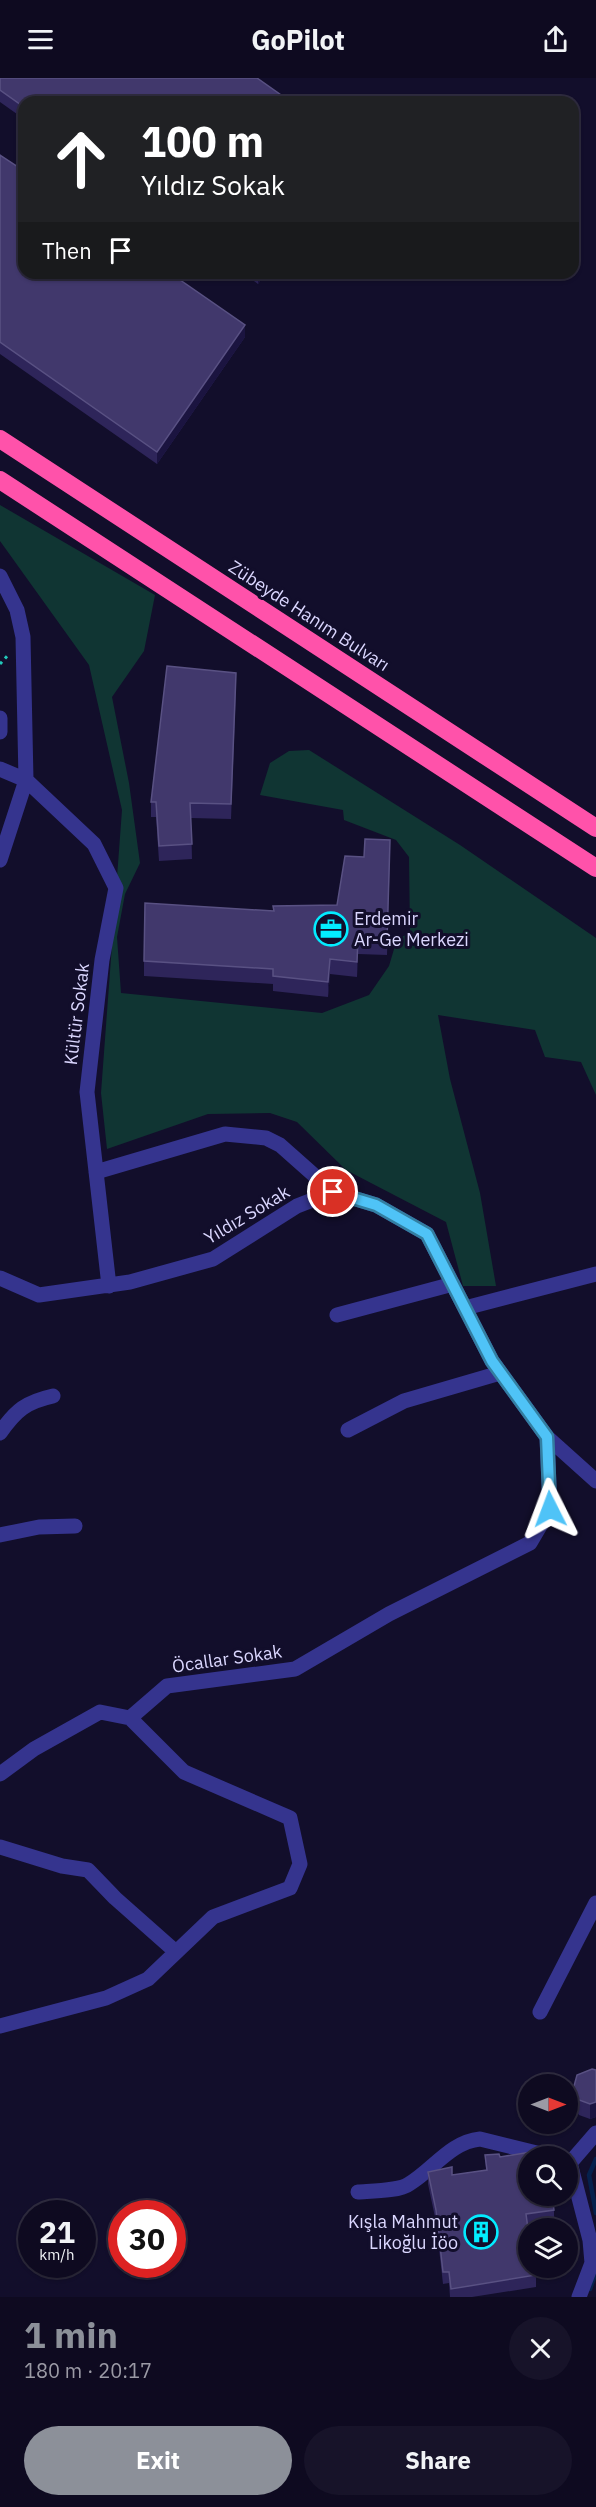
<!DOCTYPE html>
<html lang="en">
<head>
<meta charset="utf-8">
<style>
	body { margin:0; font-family:"IBM Plex Sans",sans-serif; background:#171329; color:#f1f3f6; height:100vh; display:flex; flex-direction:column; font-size:22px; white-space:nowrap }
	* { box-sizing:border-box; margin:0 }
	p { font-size:20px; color:#9b9aa5 }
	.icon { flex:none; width:33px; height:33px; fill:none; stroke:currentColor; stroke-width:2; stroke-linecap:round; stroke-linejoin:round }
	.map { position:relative; height:2219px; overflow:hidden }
	.drawer { display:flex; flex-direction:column; background:#0e0a20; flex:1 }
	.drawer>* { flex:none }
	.hud { position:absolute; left:18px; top:18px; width:561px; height:183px; border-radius:18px; box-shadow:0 2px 4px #0004,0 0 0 2px #2e2b3e; background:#202124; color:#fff; overflow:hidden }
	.needle { width:39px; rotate:90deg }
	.controls { position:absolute; left:518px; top:1996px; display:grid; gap:12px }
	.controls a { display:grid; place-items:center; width:60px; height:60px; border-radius:50%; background:#0e0a20; box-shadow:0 2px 4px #0004,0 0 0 2px #2e2b3e; font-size:30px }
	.speed { position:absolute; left:18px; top:2122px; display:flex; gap:12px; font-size:30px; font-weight:700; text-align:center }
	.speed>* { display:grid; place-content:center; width:78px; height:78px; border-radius:50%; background:#0e0a20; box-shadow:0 2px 4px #0004,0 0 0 2px #2e2b3e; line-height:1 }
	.speed small { font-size:15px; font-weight:400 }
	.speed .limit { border:9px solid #d22; background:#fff; color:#111 }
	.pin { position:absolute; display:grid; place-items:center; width:51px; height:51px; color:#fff; margin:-26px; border:3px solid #fff; border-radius:50%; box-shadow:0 2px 6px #0007 }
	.me { position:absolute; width:66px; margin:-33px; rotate:357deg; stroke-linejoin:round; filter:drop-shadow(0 0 4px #0008) }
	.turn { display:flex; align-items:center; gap:21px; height:126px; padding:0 24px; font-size:27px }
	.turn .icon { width:78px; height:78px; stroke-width:2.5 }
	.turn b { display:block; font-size:42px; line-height:51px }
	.then { display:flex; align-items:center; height:57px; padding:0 24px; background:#0003; gap:12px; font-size:22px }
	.round { display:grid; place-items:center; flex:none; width:63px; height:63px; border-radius:32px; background:#171329 }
	.headline { display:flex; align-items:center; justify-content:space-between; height:102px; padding:0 24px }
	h1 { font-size:36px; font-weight:700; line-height:45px; color:#8c9099 }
	.primary-button { display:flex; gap:12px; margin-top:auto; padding:12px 24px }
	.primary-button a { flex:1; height:69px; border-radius:36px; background:#8c9099; color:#fff; font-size:24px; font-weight:700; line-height:69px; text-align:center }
	.primary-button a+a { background:#171329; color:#f1f3f6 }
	header { display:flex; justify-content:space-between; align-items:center; height:78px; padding:0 24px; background:#0e0a20; font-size:27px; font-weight:700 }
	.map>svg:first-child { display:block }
</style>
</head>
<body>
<header><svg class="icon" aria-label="menu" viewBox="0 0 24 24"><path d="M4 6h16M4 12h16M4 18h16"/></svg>GoPilot<svg class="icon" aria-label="share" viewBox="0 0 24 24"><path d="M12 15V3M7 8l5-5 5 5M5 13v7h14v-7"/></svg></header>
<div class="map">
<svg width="596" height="2219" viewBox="0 0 596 2219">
	<rect width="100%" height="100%" fill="#120e2b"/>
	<path fill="#103533" d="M0,427L155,517L144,573L112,619L129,705L140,785L125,816L117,859L121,915L322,935L369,917L389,888L397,861L410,855L409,779L396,762L344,742L343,732L260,717L270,685L289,673L309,672L460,767L596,860V1017L581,984L545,979L535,952L438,937L450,1001L480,1115L496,1208H463L446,1144L346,1092L297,1044L270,1035L208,1036L107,1071L101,1015L122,732L89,587L0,463Z"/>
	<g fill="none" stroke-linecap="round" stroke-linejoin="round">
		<path stroke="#05214d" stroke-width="4.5" d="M596,2081L589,2097L596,2135
			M590,2211L596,2194"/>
		<path stroke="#22c8ba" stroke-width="3" stroke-dasharray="3 4.5" stroke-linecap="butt" d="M0,586L8,577"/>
		<path stroke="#35348e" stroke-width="15" d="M0,498L17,532L23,559L26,702L0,782
			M0,640V654
			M0,691L26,702L94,766L116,810L102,882L87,1014L109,1208
			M96,1094L225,1056L266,1060L280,1067L333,1114
			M0,1200L39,1217L130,1204L213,1181L297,1128L333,1114L376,1127L427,1156L492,1283L547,1359L550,1431L530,1465L389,1536L295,1591L167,1608L130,1640
			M465,1230L596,1196
			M337,1237L453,1206
			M348,1352L404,1323L500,1295
			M0,1355C16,1332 26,1324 53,1318
			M547,1359L596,1403
			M0,1457L39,1449L75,1448
			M0,1696L34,1671L100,1634L130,1640
			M0,1769L62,1788L88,1792L115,1820L176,1874
			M540,1934L596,1825
			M0,1948L106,1920L148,1901L213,1839L290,1810L300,1786L290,1740L184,1694L130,1640
			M358,2114C371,2113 400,2113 409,2106C433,2092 450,2064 480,2061L553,2079
			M579,2219L592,2185L590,2162L570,2085L596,2055"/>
		<path stroke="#ff52aa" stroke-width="18" d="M0,361L596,750
			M0,402L596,790"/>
	</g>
	<path fill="#2e255a" d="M0,0L24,24V41L0,24Z
		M0,77L245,259L157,386L0,276Z
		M243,195H266L258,206Z
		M236,610L231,741L191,740L192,781L159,783L156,739H151V724Z
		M390,777L387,877L358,876L357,899L330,896L328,919L273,913V906L144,898V883L273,833V828L337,827Z
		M596,1992V2039L590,2041L579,2037L573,2027V2012Z
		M485,2077L500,2079L554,2132V2144L528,2148L536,2197V2209L472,2219H450L449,2205L443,2206L436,2144L428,2106V2094L452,2097L486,2092Z"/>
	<path fill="#1b1440" d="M258,195H266L258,206Z
		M245,247V259L157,386V374Z
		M358,861V876L357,899V884Z
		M330,881V896L328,919V904Z
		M596,2024V2039L590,2041V2026Z"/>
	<path fill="#41386c" stroke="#595183" stroke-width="1.5" d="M0,0H257L291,24H24V29L0,12Z
		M0,77L24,93V195H170L245,247L157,374L0,264Z
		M167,588L236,595L231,726L190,725L192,766L159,768L156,724H151Z
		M365,761L390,762L387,862L358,861L357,884L330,881L328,904L273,898V891L144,883L145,825L274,833L273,828L337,827L345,778L364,779Z
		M592,1991L596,1992V2024L590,2026L579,2022L573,2012L577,1997Z
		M537,2073L547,2076V2079H528V2118H552L554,2132L526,2136L528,2151V2190H534L536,2197L451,2211L449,2194H443L436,2132L428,2094L452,2089V2097L487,2092L485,2077L499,2076L500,2079Z"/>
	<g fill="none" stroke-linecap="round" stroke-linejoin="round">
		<defs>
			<path id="route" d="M333,1114L376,1127L427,1156L492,1283L547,1359L550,1431"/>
		</defs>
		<use href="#route" stroke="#337fa1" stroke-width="15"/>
		<use href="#route" stroke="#4fc3f7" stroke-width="10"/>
	</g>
	<defs>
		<symbol id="office-ring" viewBox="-11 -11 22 22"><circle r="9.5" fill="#120e2b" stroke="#03ecff" stroke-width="1.5"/><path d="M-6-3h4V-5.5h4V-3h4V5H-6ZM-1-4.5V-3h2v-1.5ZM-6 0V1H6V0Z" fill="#03ecff"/></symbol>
		<symbol id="building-ring" viewBox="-11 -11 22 22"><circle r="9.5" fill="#120e2b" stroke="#03ecff" stroke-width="1.5"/><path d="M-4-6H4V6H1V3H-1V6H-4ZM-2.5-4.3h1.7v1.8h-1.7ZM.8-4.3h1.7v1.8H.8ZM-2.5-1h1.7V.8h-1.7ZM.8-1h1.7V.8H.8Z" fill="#03ecff"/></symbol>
	</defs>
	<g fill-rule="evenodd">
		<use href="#office-ring" x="312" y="832" width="38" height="38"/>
		<use href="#building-ring" x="462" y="2135" width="38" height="38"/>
	</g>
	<g text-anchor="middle" stroke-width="6" stroke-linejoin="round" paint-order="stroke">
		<g font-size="18" fill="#dbd7ff" stroke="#120e2b">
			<text transform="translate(309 538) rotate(33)" y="6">Zübeyde Hanım Bulvarı</text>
			<text transform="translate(77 936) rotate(-83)" y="6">Kültür Sokak</text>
			<text transform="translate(247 1137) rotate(-31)" y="6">Yıldız Sokak</text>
			<text transform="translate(227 1581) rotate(-8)" y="6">Öcallar Sokak</text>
		</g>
		<g font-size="18" fill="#dbd7ff" stroke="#120e2b" text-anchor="start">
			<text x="354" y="847">Erdemir<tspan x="354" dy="21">Ar-Ge Merkezi</tspan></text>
			<text x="458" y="2150" text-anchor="end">Kışla Mahmut<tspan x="458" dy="21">Likoğlu İöo</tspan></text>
		</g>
	</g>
</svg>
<div class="controls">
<a><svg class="needle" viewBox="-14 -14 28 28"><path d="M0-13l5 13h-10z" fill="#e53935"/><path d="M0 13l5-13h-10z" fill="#9b9aa5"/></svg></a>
<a><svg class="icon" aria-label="search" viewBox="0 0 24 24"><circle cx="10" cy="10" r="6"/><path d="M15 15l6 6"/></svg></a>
<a><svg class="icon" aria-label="layers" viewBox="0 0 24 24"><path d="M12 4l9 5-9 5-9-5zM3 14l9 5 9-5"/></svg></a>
</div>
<div class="speed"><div>21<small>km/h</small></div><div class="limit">30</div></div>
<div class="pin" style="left:333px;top:1114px;background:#d93025"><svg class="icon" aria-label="arrive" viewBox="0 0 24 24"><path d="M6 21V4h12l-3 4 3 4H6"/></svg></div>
<svg class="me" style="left:550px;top:1431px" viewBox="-20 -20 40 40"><path d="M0-17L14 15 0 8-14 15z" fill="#4fc3f7" stroke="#fff" stroke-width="4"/></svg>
<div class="hud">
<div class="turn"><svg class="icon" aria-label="ahead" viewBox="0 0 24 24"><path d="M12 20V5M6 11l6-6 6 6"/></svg><div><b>100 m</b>Yıldız Sokak</div></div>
<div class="then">Then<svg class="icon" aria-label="arrive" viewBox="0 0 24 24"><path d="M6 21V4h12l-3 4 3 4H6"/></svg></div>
</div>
</div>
<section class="drawer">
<div class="headline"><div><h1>1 min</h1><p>180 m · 20:17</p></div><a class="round"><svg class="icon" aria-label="close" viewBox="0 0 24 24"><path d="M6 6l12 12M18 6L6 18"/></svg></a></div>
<div class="primary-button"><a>Exit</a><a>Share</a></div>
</section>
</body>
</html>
